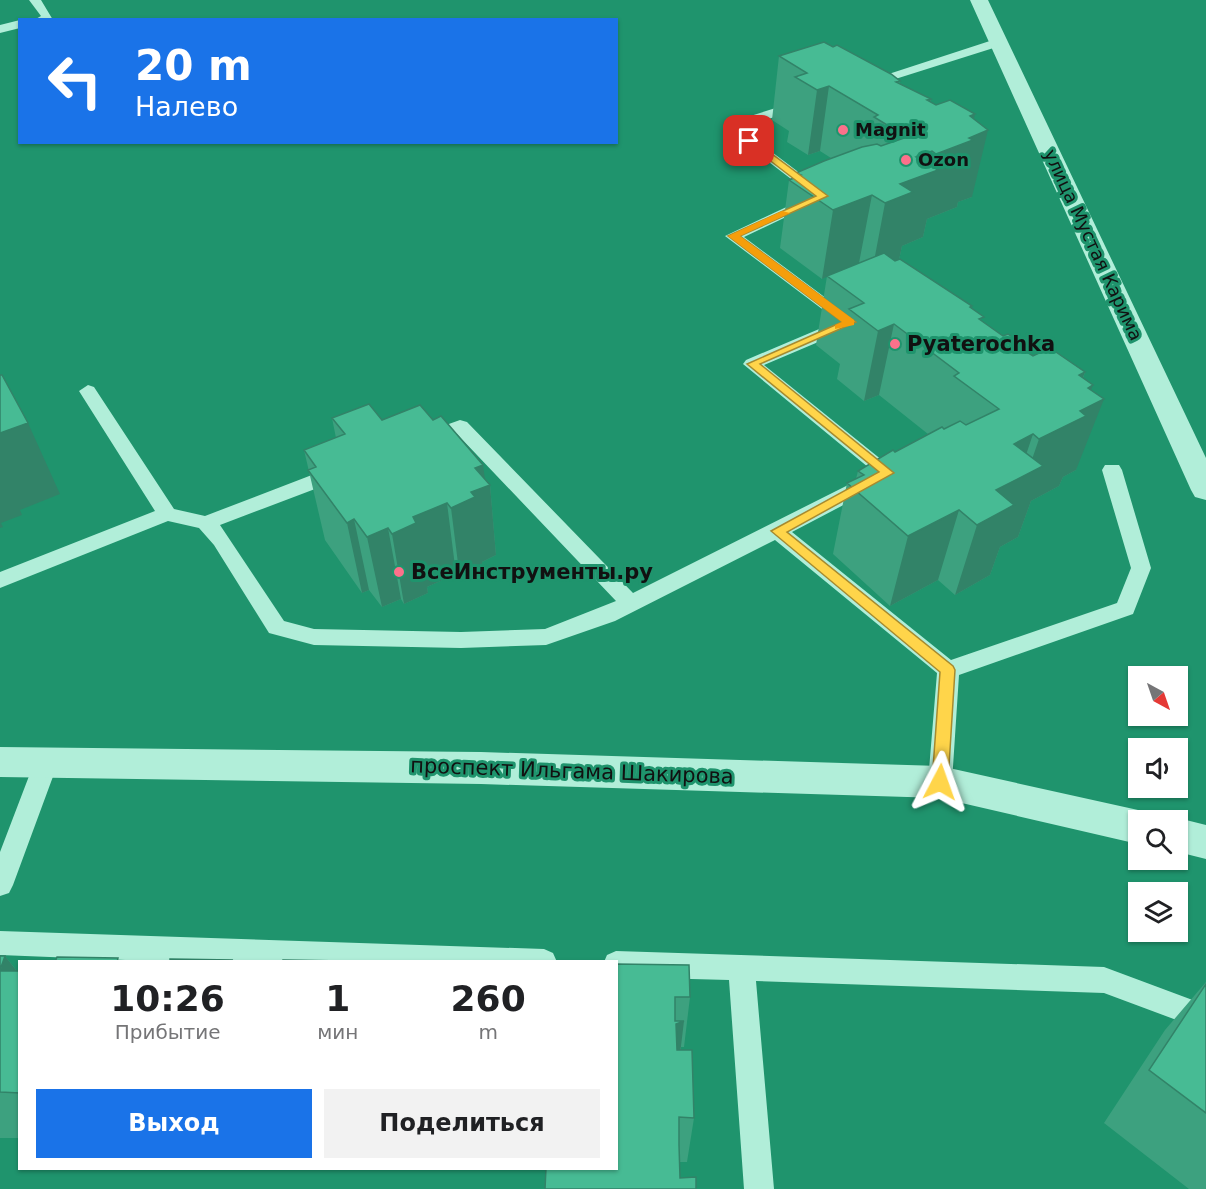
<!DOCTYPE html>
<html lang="ru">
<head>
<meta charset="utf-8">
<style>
	body { margin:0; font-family:"DejaVu Sans",sans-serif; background:#f2f2f2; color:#202124; height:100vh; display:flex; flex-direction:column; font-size:22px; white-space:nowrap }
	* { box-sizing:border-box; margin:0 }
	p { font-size:20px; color:#757577 }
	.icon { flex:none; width:33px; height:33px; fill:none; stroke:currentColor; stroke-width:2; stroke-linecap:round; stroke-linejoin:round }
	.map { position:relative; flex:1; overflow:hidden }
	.side { position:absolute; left:18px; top:960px; width:600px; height:210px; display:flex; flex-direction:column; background:#fff; border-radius:0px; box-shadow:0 2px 4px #0004 }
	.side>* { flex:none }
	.banner { position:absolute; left:18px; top:18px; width:600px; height:126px; border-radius:0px; box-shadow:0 2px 4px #0004; background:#1a73e8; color:#fff; overflow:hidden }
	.needle { width:39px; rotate:140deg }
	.tools { position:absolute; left:1128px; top:666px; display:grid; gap:12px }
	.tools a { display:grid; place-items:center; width:60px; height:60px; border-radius:0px; background:#fff; box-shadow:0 2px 4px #0004; font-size:30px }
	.pin { position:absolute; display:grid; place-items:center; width:51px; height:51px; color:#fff; margin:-26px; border-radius:12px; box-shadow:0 3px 9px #0006 }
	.me { position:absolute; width:66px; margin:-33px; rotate:4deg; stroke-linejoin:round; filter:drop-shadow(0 0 4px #0008) }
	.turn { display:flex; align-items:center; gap:21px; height:126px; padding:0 18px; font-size:27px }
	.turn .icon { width:78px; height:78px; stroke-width:2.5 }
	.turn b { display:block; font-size:42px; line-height:51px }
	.eta { display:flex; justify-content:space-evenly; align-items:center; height:102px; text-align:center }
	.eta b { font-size:36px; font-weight:800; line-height:42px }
	.primary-button { display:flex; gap:12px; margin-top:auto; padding:12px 18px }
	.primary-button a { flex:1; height:69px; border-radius:0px; background:#1a73e8; color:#fff; font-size:24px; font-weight:800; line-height:69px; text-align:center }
	.primary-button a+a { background:#f2f2f2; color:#202124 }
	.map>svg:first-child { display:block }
</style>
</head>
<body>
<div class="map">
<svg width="1206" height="1189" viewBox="0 0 1206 1189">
	<rect width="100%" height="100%" fill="#1f946d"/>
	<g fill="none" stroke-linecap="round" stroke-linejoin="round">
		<path fill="#b1eed9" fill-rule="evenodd" d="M29,0H41L53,20H34L41,16Z
			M20,20V28L0,33V25Z
			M999,38L1005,42L1003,45L870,87L865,88L858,84Z
			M798,101L805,105L803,108L740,128L830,196L744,237L858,322L856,326L764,365L898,473L895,478L792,532L951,660L1117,603L1131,568L1102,470L1105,465H1119L1122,470L1151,568L1133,614L959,675L952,782L948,789L940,792L932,789L928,782L937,673L775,540L615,621L546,645L461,648L314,645L269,633L214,545L199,528L168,521L0,588V572L155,511L79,391L88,385L94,387L174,509L205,516L330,468H344L347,473L344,478L220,525L284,621L314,629L461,632L545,629L616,601L457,434L425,445L418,443L416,439L418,435L460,420L467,422L633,593L874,472L743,364L746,360L838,321L725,236L812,195L723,127L725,124Z
			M46,753L54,756L58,763L13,885L9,893L0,896V852L34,763L38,756Z
			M0,931L544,949L553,953L557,962H175L0,955Z
			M616,951L1104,967L1206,1005V1031L1104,993L756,981L774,1189H744L729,980L616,977V962H604L607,955Z"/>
		<path fill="#b1eed9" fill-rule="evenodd" d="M970,0H988L1206,458V500L1195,497L1191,490Z
			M0,747L481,752L940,766L1138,810L1152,815L1154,820H1138V844L940,798L481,784L0,777Z
			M1178,818L1206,825V859L1178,852V820H1171Z"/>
	</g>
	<path fill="#3da17f" d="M779,56L900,81L899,84L931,99V102L936,105L974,119L972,197L958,202L957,207L927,219L923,237L902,246L899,260L971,308L982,322L1033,356L1085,372L1083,378L1091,390L1076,470L1063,477L1059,486L1031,501L1018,537L1000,547L990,575L955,595L938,580L890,606L833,554L847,483L856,479L858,471L895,452L928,434L879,395L864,401L837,379L840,364L816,345L827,276L822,279L780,248L789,180L796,177V173L831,158L820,151L808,155L787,142L789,131L772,120Z
		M332,418L382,420L485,479L490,485L496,555L482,562V568L460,579L456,574L427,587L428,593L404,604L401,599L382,607L369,590L362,593L325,540L304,450L336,438Z
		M0,956H5L17,971H20V1138H0Z
		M616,964L690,997L684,1047H681V1050L694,1118L687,1162H680V1178L696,1189L546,1168Z
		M1206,982V1189H1189L1104,1123L1165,1030Z"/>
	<path fill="#328368" d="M829,86L820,151L808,155L817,90Z
		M931,99L919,156L932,151L927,174L932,172L936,154L970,116L975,114L970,137L988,130L972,197L958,202L957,207L927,219L923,237L902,246L899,260L872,272L885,203L900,184L927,100Z
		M872,195L859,263L822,279L833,210Z
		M894,324L879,395L864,401L878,331Z
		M1085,372L1065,426L1088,388L1093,385L1084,409L1104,399L1076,470L1063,477L1059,486L1031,501L1018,537L1000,547L990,575L955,595L977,525L996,490L1014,444L1033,434L1018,479L1027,474L1039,439L1079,375Z
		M28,423L60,494L20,510L22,515L1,523L3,527L0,528V433Z
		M483,465L486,486L490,485L496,555L482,562V568L460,579L451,508L471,492L475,468Z
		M447,503L456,574L427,587L428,593L404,604L392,534L413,517Z
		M959,510L938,580L890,606L908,536Z
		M354,519L369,590L362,593L347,523Z
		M388,528L401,599L382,607L367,537Z
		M5,956L20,975L0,972Z
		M684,1021L678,1071L671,1073L676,1024Z"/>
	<path fill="#47bb94" stroke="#328368" stroke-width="1.5" d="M824,42L833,47L837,45L891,74L900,81L896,82L931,99L927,100L936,105L950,100L975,114L970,116L988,130L969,138L973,140L936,154L932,151L916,157L938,170L900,184L913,192L885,203L872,195L833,210L789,180L801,175L796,173L824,161L862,147L877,144L881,146L907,137L874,117L878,115L829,86L817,90L795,77L807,73L779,56Z
		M884,253L895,261L900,259L972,306L970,307L984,317L979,319L1003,336L1008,334L1026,347L1022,349L1033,356L1050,348L1085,372L1079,375L1093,385L1088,388L1104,399L1080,411L1086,416L1039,439L1033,434L1014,444L1043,466L996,490L1014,505L977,525L959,510L908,536L847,483L864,475L858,471L893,450L895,452L942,427L944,429L960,421L966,425L999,409L954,376L959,373L894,324L878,331L849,309L864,303L827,276Z
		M0,375H2L28,423L0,433Z
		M369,404L382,420L420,405L433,420L441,416L483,465L475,468L490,485L471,492L475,497L451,508L447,503L413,517L416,523L392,534L388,528L367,537L354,519L347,523L308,470L316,467L304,450L345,434L332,418Z
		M0,956H5L0,970Z
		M57,957L118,958L117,962H55Z
		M170,959L232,960L231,962H170Z
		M283,960L345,961L283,962Z
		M616,964L689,965L690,997H675V1021H684L676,1024L677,1050H692L694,1118L679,1117V1145L680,1178L696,1177V1189H545L546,1168H616Z
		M0,971H20V1093L0,1092Z
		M1206,984V1113L1149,1070Z"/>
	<path fill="#ffd54a" stroke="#a68a30" stroke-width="1.5" d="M746,139H752L828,196L740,236L856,322L760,364L894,473L787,532L953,666L955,670L948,782L940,789L932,782L940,672L771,531L879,472L747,364L842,322L728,236L816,196L746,142Z"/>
	<path fill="#f59e0b" d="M782,211L790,213L740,236L854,320V325L835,329V325L842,322L728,236Z"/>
	<g fill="#fc718b" stroke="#1f946d" stroke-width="2">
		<circle cx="843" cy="130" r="6"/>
		<circle cx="906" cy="160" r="6"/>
		<circle cx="895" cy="344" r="6"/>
		<circle cx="399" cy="572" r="6"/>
	</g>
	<g text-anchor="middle" stroke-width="6" stroke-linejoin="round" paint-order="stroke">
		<g font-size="18" font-weight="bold" fill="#111" stroke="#1f946d" text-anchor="start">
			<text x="855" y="136">Magnit</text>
			<text x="918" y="166">Ozon</text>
		</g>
		<g font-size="18" fill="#111" stroke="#1f946d">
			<text transform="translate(1093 245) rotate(65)" y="6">улица Мустая Карима</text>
		</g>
		<g font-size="21" font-weight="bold" fill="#111" stroke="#1f946d" text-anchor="start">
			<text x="907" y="351">Pyaterochka</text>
			<text x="411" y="579">ВсеИнструменты.ру</text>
		</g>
		<g font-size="21" fill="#111" stroke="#1f946d">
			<text transform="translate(572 771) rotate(2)" y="7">проспект Ильгама Шакирова</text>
		</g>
	</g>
</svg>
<div class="tools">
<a><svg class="needle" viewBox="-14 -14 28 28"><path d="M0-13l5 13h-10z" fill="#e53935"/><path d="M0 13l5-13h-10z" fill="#757577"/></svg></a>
<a><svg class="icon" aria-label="sound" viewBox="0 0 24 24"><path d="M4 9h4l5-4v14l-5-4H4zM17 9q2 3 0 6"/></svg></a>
<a><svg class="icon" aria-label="search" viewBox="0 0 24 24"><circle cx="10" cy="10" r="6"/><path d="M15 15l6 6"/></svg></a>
<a><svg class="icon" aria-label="layers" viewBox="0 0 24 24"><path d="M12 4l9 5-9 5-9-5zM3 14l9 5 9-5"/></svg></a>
</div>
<div class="pin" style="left:749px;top:141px;background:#d93025"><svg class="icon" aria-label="arrive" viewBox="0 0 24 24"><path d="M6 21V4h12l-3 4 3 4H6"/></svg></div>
<svg class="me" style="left:940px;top:782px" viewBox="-20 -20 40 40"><path d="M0-17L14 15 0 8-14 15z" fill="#ffd54a" stroke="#fff" stroke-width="4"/></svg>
<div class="banner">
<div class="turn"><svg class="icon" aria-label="left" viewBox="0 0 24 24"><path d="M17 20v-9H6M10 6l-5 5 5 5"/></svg><div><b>20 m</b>Налево</div></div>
</div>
<section class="side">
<div class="eta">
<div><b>10:26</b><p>Прибытие</p></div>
<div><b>1</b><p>мин</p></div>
<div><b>260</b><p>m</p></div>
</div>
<div class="primary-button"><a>Выход</a><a>Поделиться</a></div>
</section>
</div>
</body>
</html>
